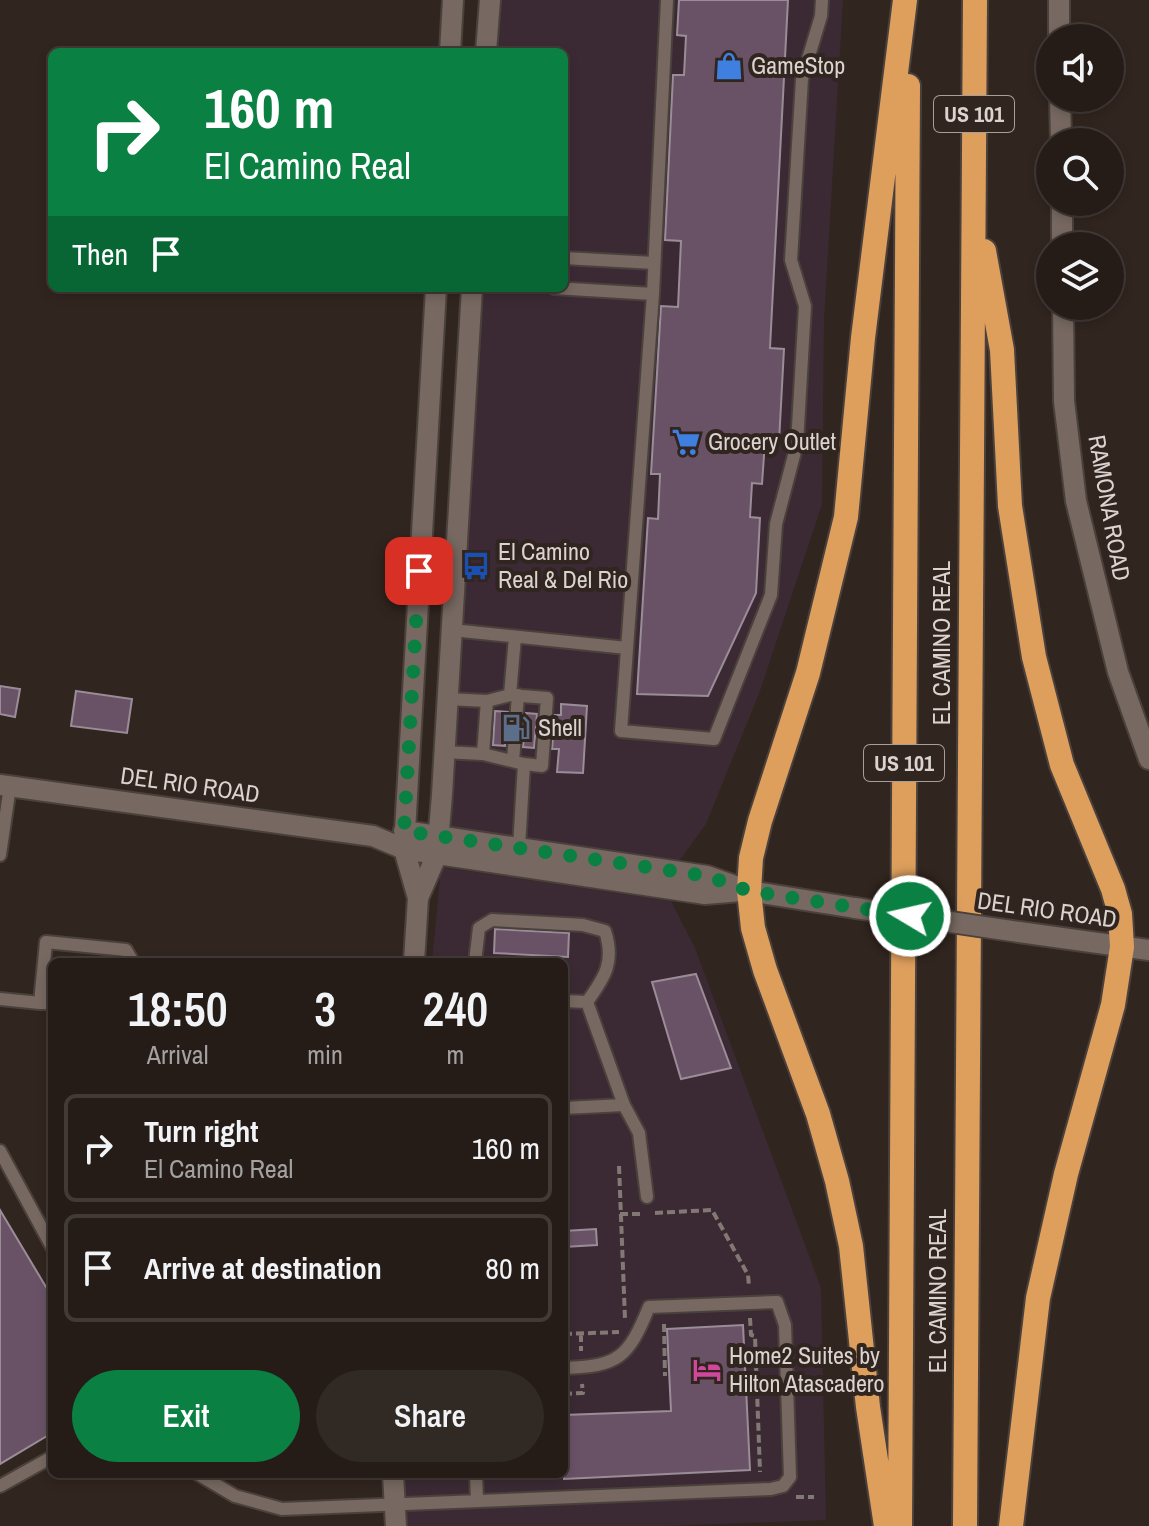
<!DOCTYPE html>
<html lang="en">
<head>
<meta charset="utf-8">
<style>
	body { margin:0; font-family:"Archivo Narrow",sans-serif; background:#312924; color:#f1f3f6; height:100vh; display:flex; flex-direction:column; font-size:30px; white-space:nowrap }
	* { box-sizing:border-box; margin:0 }
	p { font-size:26px; color:#a3a1a1 }
	.icon { flex:none; width:44px; height:44px; fill:none; stroke:currentColor; stroke-width:2; stroke-linecap:round; stroke-linejoin:round }
	.map { position:relative; flex:1; overflow:hidden }
	.panel { position:absolute; left:48px; top:958px; width:520px; height:520px; display:flex; flex-direction:column; background:#251c17; border-radius:12px; box-shadow:0 4px 12px #0003,0 0 0 2px #423a36 }
	.panel>* { flex:none }
	.guide { position:absolute; left:48px; top:48px; width:520px; height:244px; border-radius:12px; box-shadow:0 4px 12px #0003,0 0 0 2px #423a36; background:#0b8043; color:#fff; overflow:hidden }
	.fabs { position:absolute; left:1036px; top:24px; display:grid; gap:16px }
	.fabs a { display:grid; place-items:center; width:88px; height:88px; border-radius:50%; background:#251c17; box-shadow:0 4px 12px #0003,0 0 0 2px #423a36; font-size:40px }
	.pin { position:absolute; display:grid; place-items:center; width:68px; height:68px; color:#fff; margin:-34px; border-radius:16px; box-shadow:0 4px 12px #0006 }
	.me { position:absolute; width:88px; margin:-44px; rotate:279deg; stroke-linejoin:round; filter:drop-shadow(0 0 6px #0008) }
	.turn { display:flex; align-items:center; gap:28px; height:168px; padding:0 24px; font-size:36px }
	.turn .icon { width:104px; height:104px; stroke-width:2.5 }
	.turn b { display:block; font-size:56px; line-height:68px }
	.then { display:flex; align-items:center; height:76px; padding:0 24px; background:#0003; gap:16px; font-size:30px }
	.eta { display:flex; justify-content:space-evenly; align-items:center; height:136px; text-align:center }
	.eta b { font-size:48px; font-weight:600; line-height:56px }
	.button { display:flex; gap:16px; margin-top:auto; padding:16px 24px }
	.button a { flex:1; height:92px; border-radius:48px; background:#0b8043; color:#fff; font-size:32px; font-weight:600; line-height:92px; text-align:center }
	.button a+a { background:#312924; color:#f1f3f6 }
	ul { padding:0; list-style:none }
	li { display:flex; align-items:center; gap:24px; height:108px; margin:0 16px 12px; padding:0 8px; border:4px solid #423a36; border-radius:12px }
	li div { flex:1 }
	li b { display:block; font-size:30px }
	li em { font-style:normal }
	.map>svg:first-child { display:block }
</style>
</head>
<body>
<div class="map">
<svg width="1149" height="1526" viewBox="0 0 1149 1526">
	<rect width="100%" height="100%" fill="#31251f"/>
	<path fill="#3b2a34" d="M491,0H843L824,319L822,504L760,691L706,824L677,864L445,826L475,288H564V52H488Z
		M441,867L671,901L695,948L821,1288L826,1520L666,1526H404L403,1474H564V962H432Z"/>
	<path fill="#6a5266" stroke="#9a8d98" stroke-width="2" d="M679,0H788L770,348L784,349L779,442L765,441L762,484L752,483L750,517L760,518L756,593L708,696L637,694L648,518L658,519L660,474H651L661,306L678,307L681,241L665,240L673,75H684L686,36L677,35Z
		M0,686L20,689L15,717L0,714Z
		M76,691L132,699L127,733L71,726Z
		M561,704L587,706L583,773L557,772L559,749H552L555,715H561Z
		M495,711L508,712L505,746L493,745Z
		M526,713L537,714L534,748L523,747Z
		M495,929L569,933L568,957L494,953Z
		M696,974L731,1068L681,1079L652,982Z
		M0,1210L52,1297V1433L0,1464Z
		M596,1229L597,1245L564,1247V1231Z
		M743,1325L750,1470L564,1479V1415L671,1411L667,1329Z"/>
	<g fill="none" stroke-linecap="round" stroke-linejoin="round">
		<defs>
			<path id="lane" d="M667,0L653,294L621,731L714,739L771,595L776,524L797,444L805,306L791,260L802,79L821,16L822,0
				M564,258L654,263
				M554,288L653,294
				M452,630L627,648
				M515,637L510,695L547,698L542,766L524,764L519,847
				M448,699L487,701L510,695
				M444,752L483,754L524,764
				M483,754L487,701
				M513,761L518,695
				M0,855L10,786
				M475,962L479,928L492,920L583,925L605,931C615,962 605,977 587,1002
				M0,999L40,1003
				M564,1001L587,1002L624,1105L564,1108
				M52,1003H40L46,942L126,950L133,962
				M624,1105L639,1133L647,1197
				M0,1151L52,1247
				M198,1474L235,1496L282,1509L771,1489L783,1486L790,1477L785,1325L777,1302L649,1307C628,1358 619,1366 564,1368
				M476,1474L477,1501
				M0,1486L52,1457"/>
			<path id="street" d="M1059,0V38
				M1060,98L1061,142
				M1062,202V246
				M1063,306L1064,401L1076,501L1118,672L1149,759
				M0,785L373,836L404,849"/>
			<path id="secondary" d="M450,52L453,0
				M486,52L490,0
				M404,831L707,876L749,891L855,908
				M404,849L705,894L741,891
				M418,898L437,854L442,795L472,288
				M1019,932L1149,950
				M414,962L418,898L404,849L436,288
				M393,1474L396,1526"/>
			<path id="highway" d="M984,251L1002,350L1010,506L1034,657L1062,765L1113,889L1120,914L1122,947L1113,1005L1066,1174L1038,1298L1011,1526
				M886,1526L868,1407L851,1246L837,1181L818,1114L765,970L753,928L749,891L751,858L760,821L808,673L846,517L863,338L905,0
				M900,1526L908,86
				M965,1526L975,0"/>
		</defs>
		<use href="#lane" stroke="#4b413c" stroke-width="16"/>
		<use href="#street" stroke="#4b413c" stroke-width="24"/>
		<use href="#secondary" stroke="#4b413c" stroke-width="24"/>
		<use href="#highway" stroke="#4b413c" stroke-width="28"/>
		<path stroke="#837974" stroke-width="4" stroke-dasharray="8 4" stroke-linecap="butt" d="M619,1166L625,1319
			M655,1213L712,1210L748,1275L749,1286
			M620,1214H642
			M750,1318L751,1335L755,1336L760,1472
			M664,1324L665,1376
			M564,1334L619,1332
			M581,1334V1351
			M564,1394L583,1393L582,1384
			M796,1497H814"/>
		<use href="#lane" stroke="#776961" stroke-width="12"/>
		<use href="#street" stroke="#776961" stroke-width="20"/>
		<use href="#secondary" stroke="#776961" stroke-width="20"/>
		<use href="#highway" stroke="#de9f5d" stroke-width="24"/>
		<defs>
			<path id="secondary-bridge" d="M855,908L1019,932"/>
		</defs>
		<use href="#secondary-bridge" stroke="#4b413c" stroke-width="24" stroke-linecap="butt"/>
		<use href="#secondary-bridge" stroke="#776961" stroke-width="20"/>
	</g>
	<g fill="none" stroke-linecap="round" stroke-linejoin="round">
		<path stroke="#0b8043" stroke-width="14" stroke-dasharray="0 25.2" d="M419,571L404,831L707,876L749,891L910,916"/>
	</g>
	<defs>
		<symbol id="shop-bare" viewBox="-9 -9 18 18"><path d="M-5-2.5h2.3a2.7 3.5 0 0 1 5.4 0H5L5.5 6h-11ZM-1.5-2.5h3a1.5 2.3 0 0 0-3 0Z" fill="#3f7fe0" stroke="#31251f" stroke-width="2.5" paint-order="stroke"/></symbol>
		<symbol id="supermarket-bare" viewBox="-9 -9 18 18"><path d="M-6-5.5h2.5l.6 2H6L4.5 2H-2.5L-4.4-4H-6ZM-1.5 3.2a1.3 1.3 0 1 0 .1 0ZM3 3.2a1.3 1.3 0 1 0 .1 0Z" fill="#3f7fe0" stroke="#31251f" stroke-width="2.5" paint-order="stroke"/></symbol>
		<symbol id="bus-bare" viewBox="-9 -9 18 18"><path d="M-5-6H5V4H4V6H2V4H-2V6H-4V4H-5ZM-3.5-4V0h7V-4ZM-3.5 1.2v1.5H-2V1.2ZM2 1.2v1.5H3.5V1.2Z" fill="#1a4fb4" stroke="#31251f" stroke-width="2.5" paint-order="stroke"/></symbol>
		<symbol id="fuel-bare" viewBox="-9 -9 18 18"><path d="M-5.5-6h7V0h2V4h1.3V-2.5L3-4.5l.8-.8L6-3V5H2.5V1h-1V6h-7ZM-4.2-4.7v3.2H.2V-4.7Z" fill="#5c6f8a" stroke="#31251f" stroke-width="2.5" paint-order="stroke"/></symbol>
		<symbol id="hotel-bare" viewBox="-9 -9 18 18"><path d="M-6-4.5h1.5V1H6V5H4.5V3h-9V5H-6ZM-4 0a1.8 1.8 0 1 1 3.6 0ZM.5 0V-2.5h3Q6-2.5 6 0Z" fill="#d1479c" stroke="#31251f" stroke-width="2.5" paint-order="stroke"/></symbol>
	</defs>
	<g fill-rule="evenodd">
		<use href="#shop-bare" x="709" y="46" width="40" height="40"/>
		<use href="#supermarket-bare" x="666" y="422" width="40" height="40"/>
		<use href="#bus-bare" x="456" y="546" width="40" height="40"/>
		<use href="#fuel-bare" x="496" y="708" width="40" height="40"/>
		<use href="#hotel-bare" x="687" y="1350" width="40" height="40"/>
	</g>
	<g text-anchor="middle" stroke-width="8" stroke-linejoin="round" paint-order="stroke">
		<g fill="#31251f" stroke="#a89f9a" stroke-width="2">
			<rect x="934" y="96" width="80" height="36" rx="6"/>
			<rect x="864" y="745" width="80" height="36" rx="6"/>
		</g>
		<g font-size="22" font-weight="bold" fill="#dbd3cf">
			<text x="974" y="122">US 101</text>
			<text x="904" y="771">US 101</text>
		</g>
		<g font-size="24" fill="#dbd3cf" stroke="#31251f" text-anchor="start">
			<text x="751" y="74">GameStop</text>
			<text x="708" y="450">Grocery Outlet</text>
			<text x="498" y="560">El Camino<tspan x="498" dy="28">Real &amp; Del Rio</tspan></text>
			<text x="538" y="736">Shell</text>
			<text x="729" y="1364">Home2 Suites by<tspan x="729" dy="28">Hilton Atascadero</tspan></text>
		</g>
		<g font-size="24" fill="#dbd3cf" stroke="#31251f">
			<text transform="translate(1109 508) rotate(80)" y="8">RAMONA ROAD</text>
			<text transform="translate(942 643) rotate(-90)" y="8">EL CAMINO REAL</text>
			<text transform="translate(190 785) rotate(8)" y="8">DEL RIO ROAD</text>
			<text transform="translate(1047 910) rotate(8)" y="8">DEL RIO ROAD</text>
			<text transform="translate(938 1291) rotate(-90)" y="8">EL CAMINO REAL</text>
		</g>
	</g>
</svg>
<div class="fabs">
<a><svg class="icon" aria-label="sound" viewBox="0 0 24 24"><path d="M4 9h4l5-4v14l-5-4H4zM17 9q2 3 0 6"/></svg></a>
<a><svg class="icon" aria-label="search" viewBox="0 0 24 24"><circle cx="10" cy="10" r="6"/><path d="M15 15l6 6"/></svg></a>
<a><svg class="icon" aria-label="layers" viewBox="0 0 24 24"><path d="M12 4l9 5-9 5-9-5zM3 14l9 5 9-5"/></svg></a>
</div>
<div class="pin" style="left:419px;top:571px;background:#d93025"><svg class="icon" aria-label="arrive" viewBox="0 0 24 24"><path d="M6 21V4h12l-3 4 3 4H6"/></svg></div>
<svg class="me" style="left:910px;top:916px" viewBox="-20 -20 40 40"><circle r="17" fill="#0b8043" stroke="#fff" stroke-width="3"/><path d="M0-11L8 9 0 5-8 9z" fill="#fff"/></svg>
<div class="guide">
<div class="turn"><svg class="icon" aria-label="right" viewBox="0 0 24 24"><path d="M7 20v-9h11M14 6l5 5-5 5"/></svg><div><b>160 m</b>El Camino Real</div></div>
<div class="then">Then<svg class="icon" aria-label="arrive" viewBox="0 0 24 24"><path d="M6 21V4h12l-3 4 3 4H6"/></svg></div>
</div>
<section class="panel">
<div class="eta">
<div><b>18:50</b><p>Arrival</p></div>
<div><b>3</b><p>min</p></div>
<div><b>240</b><p>m</p></div>
</div>
<ul>
<li><svg class="icon" aria-label="right" viewBox="0 0 24 24"><path d="M7 20v-9h11M14 6l5 5-5 5"/></svg><div><b>Turn right</b><p>El Camino Real</p></div><em>160 m</em></li>
<li><svg class="icon" aria-label="arrive" viewBox="0 0 24 24"><path d="M6 21V4h12l-3 4 3 4H6"/></svg><div><b>Arrive at destination</b></div><em>80 m</em></li>
</ul>
<div class="button"><a>Exit</a><a>Share</a></div>
</section>
</div>
</body>
</html>
